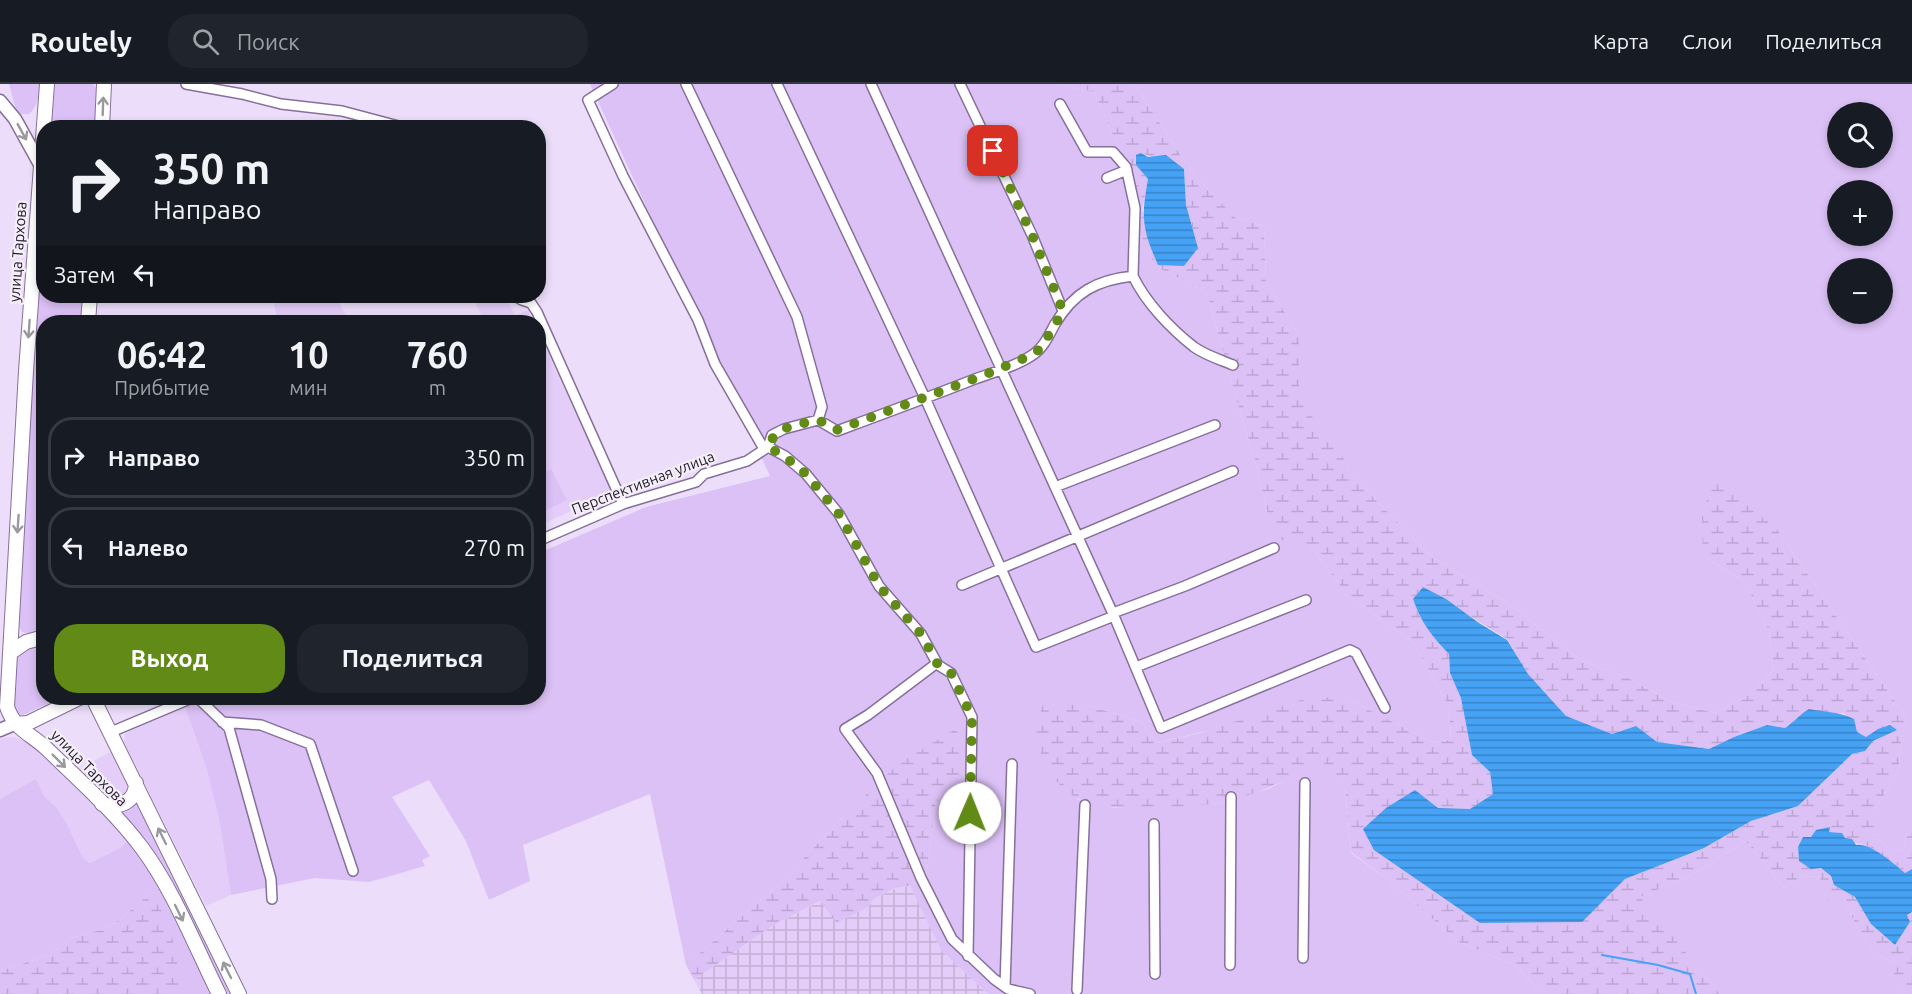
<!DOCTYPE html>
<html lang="ru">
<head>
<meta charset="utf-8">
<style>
	body { margin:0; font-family:Ubuntu,sans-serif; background:#20242c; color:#f1f3f6; height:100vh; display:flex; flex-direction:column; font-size:22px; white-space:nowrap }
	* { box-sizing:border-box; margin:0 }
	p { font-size:20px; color:#9ea1a6 }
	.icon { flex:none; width:33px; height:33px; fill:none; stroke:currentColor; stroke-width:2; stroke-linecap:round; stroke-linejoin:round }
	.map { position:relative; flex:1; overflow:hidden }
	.drawer { position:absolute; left:36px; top:231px; width:510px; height:390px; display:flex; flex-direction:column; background:#171b24; border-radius:24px; box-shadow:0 3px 9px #0003 }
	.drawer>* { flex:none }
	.guide { position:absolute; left:36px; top:36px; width:510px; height:183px; border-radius:24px; box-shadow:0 3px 9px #0003; background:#171b24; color:#f1f3f6; overflow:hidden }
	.controls { position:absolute; left:1827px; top:18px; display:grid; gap:12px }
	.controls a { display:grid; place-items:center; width:66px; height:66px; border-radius:50%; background:#171b24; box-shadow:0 3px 9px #0003; font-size:30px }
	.pin { position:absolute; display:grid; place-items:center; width:51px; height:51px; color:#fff; margin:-26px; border-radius:12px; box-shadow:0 3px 9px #0006 }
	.me { position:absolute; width:66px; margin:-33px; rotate:1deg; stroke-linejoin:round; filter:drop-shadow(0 0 4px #0008) }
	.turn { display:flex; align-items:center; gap:21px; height:126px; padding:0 18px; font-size:27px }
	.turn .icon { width:78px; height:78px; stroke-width:2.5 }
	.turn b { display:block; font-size:42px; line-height:51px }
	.then { display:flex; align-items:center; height:57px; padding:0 18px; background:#0003; gap:12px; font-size:22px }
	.eta { display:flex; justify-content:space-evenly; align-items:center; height:102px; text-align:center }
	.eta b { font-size:36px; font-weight:600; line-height:42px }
	.primary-button { display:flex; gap:12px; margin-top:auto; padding:12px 18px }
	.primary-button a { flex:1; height:69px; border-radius:24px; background:#618a16; color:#fff; font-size:24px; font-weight:600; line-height:69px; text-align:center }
	.primary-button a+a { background:#20242c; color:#f1f3f6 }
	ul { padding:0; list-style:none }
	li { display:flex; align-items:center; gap:18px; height:81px; margin:0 12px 9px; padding:0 6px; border:3px solid #363941; border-radius:24px }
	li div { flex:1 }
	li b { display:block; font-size:22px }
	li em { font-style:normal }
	header { display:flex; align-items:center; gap:36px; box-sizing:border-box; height:84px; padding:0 30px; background:#171b24; border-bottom:2px solid #363941 }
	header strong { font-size:28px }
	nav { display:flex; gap:33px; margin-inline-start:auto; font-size:21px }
	.search { width:420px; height:54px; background:#20242c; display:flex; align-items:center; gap:15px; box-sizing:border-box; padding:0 21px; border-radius:24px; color:#9ea1a6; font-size:22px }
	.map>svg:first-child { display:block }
</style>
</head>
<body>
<header>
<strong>Routely</strong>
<div class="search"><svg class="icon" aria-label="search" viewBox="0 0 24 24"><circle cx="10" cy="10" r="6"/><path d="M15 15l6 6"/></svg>Поиск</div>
<nav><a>Карта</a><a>Слои</a><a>Поделиться</a></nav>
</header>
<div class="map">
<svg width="1912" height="910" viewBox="0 0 1912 910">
	<defs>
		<pattern id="industrial-grid" width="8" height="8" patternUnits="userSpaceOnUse" patternTransform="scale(1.5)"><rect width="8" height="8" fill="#e4cef9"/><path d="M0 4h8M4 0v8" fill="none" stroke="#c3b0d6"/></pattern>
		<pattern id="wetland-marsh" width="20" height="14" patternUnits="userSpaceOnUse" patternTransform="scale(1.5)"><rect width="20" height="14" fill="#dcc1f6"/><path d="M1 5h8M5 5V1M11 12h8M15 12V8" fill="none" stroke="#bca5d3"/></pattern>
		<pattern id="water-rules" width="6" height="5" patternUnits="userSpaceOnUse" patternTransform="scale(1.5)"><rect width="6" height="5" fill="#45a2f4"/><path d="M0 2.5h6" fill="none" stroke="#3983c6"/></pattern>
	</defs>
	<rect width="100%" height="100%" fill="#ecdefa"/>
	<path fill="#e4cef9" d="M282,212H336L349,238H276V229L273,216Z
		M472,212H506L515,232L528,226L534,238H485Z
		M538,248L612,408L539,442H538Z
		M185,623L207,686L219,735L231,811L206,822L124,658L125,650L129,647Z
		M11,653L21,655L33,663L106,733L127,757L120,764L90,779L83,774L67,740L57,724L45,713L36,696L0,715V655Z
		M113,666L132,707L111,719L79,686Z"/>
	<path fill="url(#industrial-grid)" d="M910,802L941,866L988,910H702L694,896L772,842L821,817L868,823L875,814L897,804Z"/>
	<path fill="#dcc1f6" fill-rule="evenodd" d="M9,0H39C39,11 38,23 29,30H19L16,26Z
		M55,0H93L98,7L97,43L50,44Z
		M590,0H1057L1094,8L1125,78L1155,182L1207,209L1234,307L1254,373L1267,427L1309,460L1347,511L1414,559L1449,623L1451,656L1432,658L1344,613L1157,659L1141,638L1084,620L1077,715L1115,724L1173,723L1219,719L1268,705L1323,677L1345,704L1351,769L1383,792L1459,858L1514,881L1543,910H988L941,866L910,802L926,794L936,717L957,644L841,735L778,801L686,881L650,710L523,761L530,797L489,816L466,757L429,696L392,713L430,772L422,776L425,782L369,798L315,794L231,811L219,735L207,686L185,623L206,614H538L539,469L646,423L770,392Z
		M1134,0H1912V746L1908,747L1903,768L1888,763L1873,750V729L1899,686L1901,657L1907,635L1776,444L1703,472L1744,497L1769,547L1774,586L1749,611L1715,629L1672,618L1628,594L1582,577L1511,521L1432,473L1370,410L1298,315L1299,252L1266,197L1264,142L1236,134L1193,90ZM1838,28H1882V74H1838ZM1838,106H1882V152H1838ZM1838,184H1882V230H1838Z
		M43,118L44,212H84L82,238H44L43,547L30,550L22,548L18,540L41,127Z
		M551,385L567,416L539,430V391Z
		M43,559L44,614H61L23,631L15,629L12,624L13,579L23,567Z
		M36,695L45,713L57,724L67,740L83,774L90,779L120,764L127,757L150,787L212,910H178L174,866L150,809L121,835L104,845L71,854L49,871L0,887V715Z
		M138,716L234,910H226L158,775L122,730V727Z
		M1746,757L1784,804L1800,793L1818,792L1846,820L1857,843L1873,868L1894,879V901L1904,910H1720L1639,813L1692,791Z"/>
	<path fill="url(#wetland-marsh)" fill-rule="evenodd" d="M1057,0H1134L1193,90L1236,134L1264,142L1266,197L1299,252V315L1370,410L1432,473L1511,521L1582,577L1628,594L1672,618L1715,629L1749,611L1774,586L1769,547L1744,497L1703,472L1702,432L1713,395L1776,444L1907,635L1901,657L1899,686L1873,729L1880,740L1873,750L1888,763L1903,768L1908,746H1912V785L1905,789C1893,778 1880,768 1866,762C1857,757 1848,762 1842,749L1828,748L1830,743L1811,753L1803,754L1798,764L1799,777C1816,782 1829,783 1834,801L1855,813L1871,840L1895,861L1910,838L1907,831L1912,828V910H1904L1894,901V879L1873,868L1857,843L1846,820L1828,817L1827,803L1818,792L1800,793L1784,804L1746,757L1692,791L1640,813L1720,910H1543L1514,881L1459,858L1383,792L1351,768L1345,704L1323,678C1290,694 1255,713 1217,719C1183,725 1108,730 1077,714C1054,702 1037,673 1037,646C1037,638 1041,628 1043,620H1084L1141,638L1157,659L1200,649L1307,614L1344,613L1432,658L1451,656L1449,623L1414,559L1347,511L1309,460L1281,456L1267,427L1254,373L1234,307L1207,209L1155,182L1143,158L1125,78L1094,8ZM1141,69L1184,85L1186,121L1198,164L1142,127L1148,95L1136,81ZM1423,503L1507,555L1528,590L1566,632L1612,650L1636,642L1657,658L1709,665L1734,653L1767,641L1785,644C1794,638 1800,630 1809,625L1831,630L1844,629L1857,648L1866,653L1878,645L1896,646L1873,657L1865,667L1852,670L1798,722L1751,737L1704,764L1625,795L1581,838L1414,706L1438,724L1470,725L1493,710L1490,688L1472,671L1461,614L1450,589L1449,570C1431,551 1422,540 1413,515Z
		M957,644L966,712L936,717L926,794L910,802L896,804L875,814L868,823L837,839L820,817L772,842L694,896L686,881L778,801L841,735L898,680Z
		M150,809C171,835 181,876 178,910H0V887L49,871L71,854L104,845L121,835Z"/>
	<path fill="url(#water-rules)" d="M1141,69L1148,73L1166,71L1184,85L1186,121L1198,164L1184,182L1158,181C1142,145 1141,133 1148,95L1136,81V71Z
		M1423,503L1446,515L1479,539L1507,556L1528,590L1566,632L1612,650L1636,642L1657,658L1709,665L1734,653L1767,641L1785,644C1794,638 1800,630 1809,625C1824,628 1841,628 1854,635L1857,648L1866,653L1878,645L1890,641L1897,646L1873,657L1865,667L1852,670L1798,722L1751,737L1704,764L1625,795L1582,838L1480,839L1374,766L1363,745L1386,724L1415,706L1438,724L1470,725L1493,710L1490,688L1472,671L1461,614L1450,589L1449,570C1431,551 1422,540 1413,515Z
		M1830,743L1829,748L1842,749L1845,754L1852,755L1856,761C1871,759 1893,779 1905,789L1912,785V828L1907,831L1910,838L1895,861L1871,840L1855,813L1834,801L1831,792L1821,784L1811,785L1799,777L1798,763L1803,753H1811L1816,746Z"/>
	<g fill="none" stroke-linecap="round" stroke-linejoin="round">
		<path stroke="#45a2f4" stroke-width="2" d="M1602,871L1658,881L1690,890L1696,910"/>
		<defs>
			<path id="minor" d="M186,0L242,10L281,20L342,27L406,44
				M613,0L588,16L623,92L698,236L715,280L764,365
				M686,0L797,233L822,323L818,336
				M777,0L925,314L1036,563L1114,532
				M871,0L1114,532L1161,644L1350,566L1356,569L1385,624
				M960,0L1032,151L1063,227
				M1060,20L1087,68H1113L1126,83L1135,124L1133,192C1146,219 1171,245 1194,263C1205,271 1221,276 1233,281
				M1107,94L1127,86
				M515,212L522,216L531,219L537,228L623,420
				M768,363L785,372L806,390L839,430L879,502L921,550L938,581L951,589L972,633L968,872
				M1055,403L1215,341
				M538,457L623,420L696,398L704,390L747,377L768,363L772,351L784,345L818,336L837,347C883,330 929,313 975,295C994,288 1017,282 1034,270C1044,263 1049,251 1055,240C1074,208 1097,196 1133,192
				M962,501L1233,387
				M1113,529L1185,502L1274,464
				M937,579L868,631L845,645L877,689L921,794L952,855L994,895L1008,905L1030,910
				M1136,583L1306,516
				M198,614L229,644L271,795L272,815
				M222,638L261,641L310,660L353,787
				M111,648L192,614
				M1154,740L1155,890
				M1303,874L1305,699
				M1230,881L1231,713
				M1005,903L1012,680
				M1077,906L1085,721"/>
			<path id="tertiary" d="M0,17L15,35L41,82
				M0,646L14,640"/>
			<path id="secondary" d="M47,0L26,287L7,623C15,646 30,649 47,665C79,696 115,728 142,764C174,807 195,862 219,910
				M102,44L104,0
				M88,238L90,212
				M10,569L26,558L44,553
				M93,614L239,910
				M14,640L28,639L79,614
				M102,720C119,725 136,718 136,699"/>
		</defs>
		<use href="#minor" stroke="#86709b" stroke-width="12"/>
		<use href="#tertiary" stroke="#86709b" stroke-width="15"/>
		<use href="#secondary" stroke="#86709b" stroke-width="16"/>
		<use href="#minor" stroke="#fff" stroke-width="9"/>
		<use href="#tertiary" stroke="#fff" stroke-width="12"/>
		<use href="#secondary" stroke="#fff" stroke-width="14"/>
	</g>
	<defs><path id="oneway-shaft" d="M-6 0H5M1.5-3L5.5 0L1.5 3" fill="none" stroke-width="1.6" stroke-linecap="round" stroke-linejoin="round" transform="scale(1.5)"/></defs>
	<g stroke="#9c989f">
		<use href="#oneway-shaft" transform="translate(103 22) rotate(-88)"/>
		<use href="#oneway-shaft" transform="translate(22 48) rotate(61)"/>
		<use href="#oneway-shaft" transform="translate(29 245) rotate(94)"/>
		<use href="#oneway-shaft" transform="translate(18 440) rotate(94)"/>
		<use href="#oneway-shaft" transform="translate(59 677) rotate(45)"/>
		<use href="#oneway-shaft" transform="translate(162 752) rotate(-116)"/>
		<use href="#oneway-shaft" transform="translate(179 829) rotate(64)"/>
		<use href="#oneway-shaft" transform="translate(227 886) rotate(-117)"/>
	</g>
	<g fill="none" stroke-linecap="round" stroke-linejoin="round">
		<path stroke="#618a16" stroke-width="10" stroke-dasharray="0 18" d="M970,729L972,633L951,589L938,581L921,550L879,502L839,430L806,390L784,372L768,363C776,341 798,341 818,336L837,346L982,292L1032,271L1041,264L1063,227L1032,151L993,67"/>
	</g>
	<g text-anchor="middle" stroke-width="4.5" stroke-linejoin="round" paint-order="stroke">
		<g font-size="15" fill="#22192a" stroke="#f4eff9">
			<text transform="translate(18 168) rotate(-86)" y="5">улица Тархова</text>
			<text transform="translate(643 399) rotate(-21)" y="5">Перспективная улица</text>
			<text transform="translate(89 684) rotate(45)" y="5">улица Тархова</text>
		</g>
	</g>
</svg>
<div class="controls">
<a><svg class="icon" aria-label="search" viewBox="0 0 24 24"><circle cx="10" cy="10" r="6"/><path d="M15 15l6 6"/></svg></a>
<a>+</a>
<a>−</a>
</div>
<div class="pin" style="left:993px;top:67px;background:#d93025"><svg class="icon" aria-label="arrive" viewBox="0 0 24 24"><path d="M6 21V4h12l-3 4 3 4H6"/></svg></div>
<svg class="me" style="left:970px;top:729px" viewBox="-20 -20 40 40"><circle r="19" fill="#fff"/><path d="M0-13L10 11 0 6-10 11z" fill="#618a16"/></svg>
<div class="guide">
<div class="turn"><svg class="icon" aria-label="right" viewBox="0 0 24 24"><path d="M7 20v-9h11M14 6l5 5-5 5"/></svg><div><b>350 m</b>Направо</div></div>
<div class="then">Затем<svg class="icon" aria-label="left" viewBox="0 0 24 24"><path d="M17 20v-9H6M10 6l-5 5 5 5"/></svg></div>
</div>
<section class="drawer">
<div class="eta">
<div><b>06:42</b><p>Прибытие</p></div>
<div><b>10</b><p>мин</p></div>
<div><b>760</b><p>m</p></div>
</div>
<ul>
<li><svg class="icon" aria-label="right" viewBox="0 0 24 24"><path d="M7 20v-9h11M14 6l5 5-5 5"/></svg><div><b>Направо</b></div><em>350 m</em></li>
<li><svg class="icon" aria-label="left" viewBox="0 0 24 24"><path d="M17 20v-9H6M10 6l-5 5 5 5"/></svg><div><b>Налево</b></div><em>270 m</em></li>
</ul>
<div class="primary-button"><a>Выход</a><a>Поделиться</a></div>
</section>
</div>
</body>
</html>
